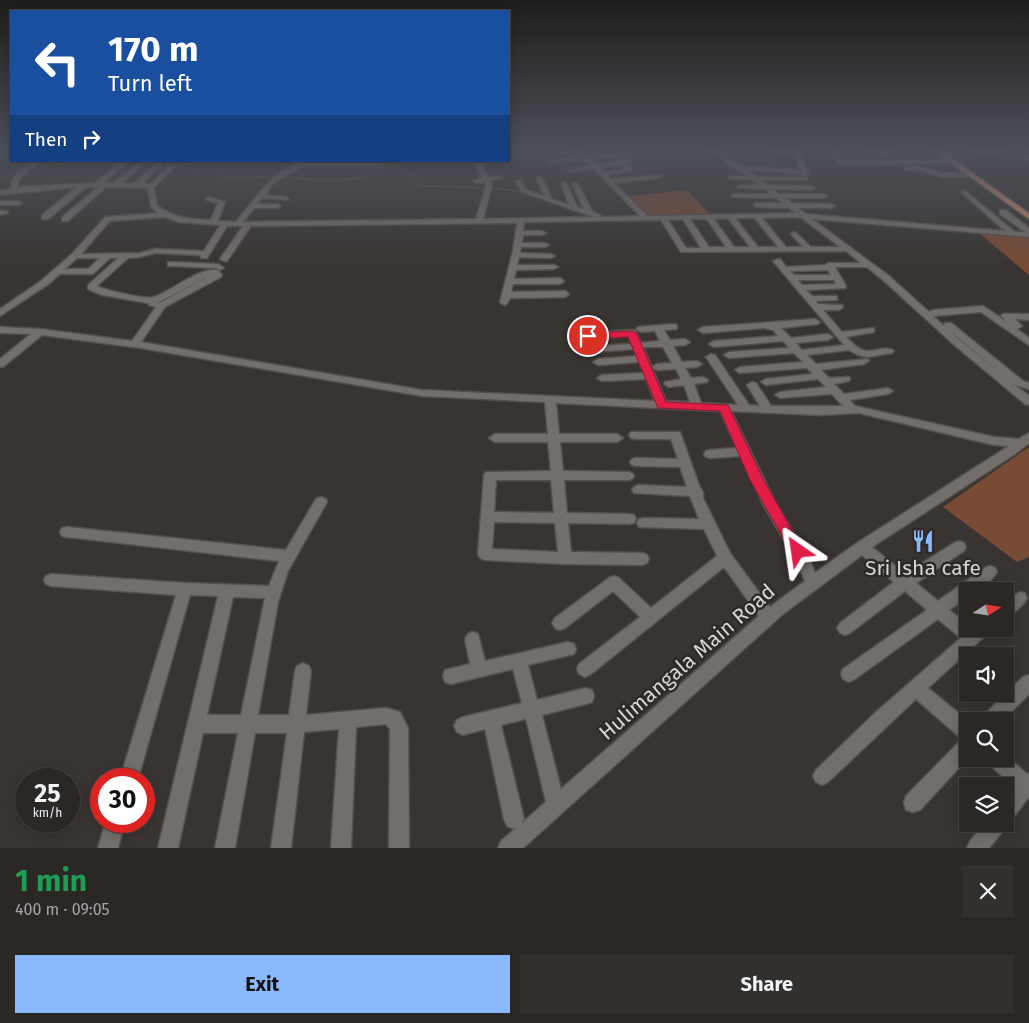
<!DOCTYPE html>
<html lang="en">
<head>
<meta charset="utf-8">
<style>
	body { margin:0; font-family:"Fira Sans",sans-serif; background:#332f2d; color:#f1f3f6; height:100vh; display:flex; flex-direction:column; font-size:19px; white-space:nowrap }
	* { box-sizing:border-box; margin:0 }
	p { font-size:16px; color:#a6a5a7 }
	.icon { flex:none; width:28px; height:28px; fill:none; stroke:currentColor; stroke-width:2; stroke-linecap:round; stroke-linejoin:round }
	.map { position:relative; height:848px; overflow:hidden }
	.panel { display:flex; flex-direction:column; background:#2b2725; flex:1 }
	.panel>* { flex:none }
	.guide { position:absolute; left:10px; top:10px; width:500px; height:152px; border-radius:0px; box-shadow:0 2px 12px #0003,0 0 0 1px #474442; background:#1a4fa0; color:#fff; overflow:hidden }
	.needle { width:32px; rotate:78deg }
	.tools { position:absolute; left:959px; top:582px; display:grid; gap:10px }
	.tools a { display:grid; place-items:center; width:55px; height:55px; border-radius:0px; background:#2b2725; box-shadow:0 2px 12px #0003,0 0 0 1px #474442; font-size:25px }
	.speed { position:absolute; left:15px; top:768px; display:flex; gap:10px; font-size:25px; font-weight:700; text-align:center }
	.speed>* { display:grid; place-content:center; width:65px; height:65px; border-radius:50%; background:#2b2725; box-shadow:0 2px 12px #0003,0 0 0 1px #474442; line-height:1 }
	.speed small { font-size:12px; font-weight:400 }
	.speed .limit { border:8px solid #d22; background:#fff; color:#111 }
	.pin { position:absolute; display:grid; place-items:center; width:42px; height:42px; color:#fff; margin:-21px; border:2px solid #fff; border-radius:50%; box-shadow:0 1px 5px #0007 }
	.me { position:absolute; width:55px; margin:-28px; rotate:328deg; stroke-linejoin:round; filter:drop-shadow(0 0 4px #0008) }
	.turn { display:flex; align-items:center; gap:18px; height:105px; padding:0 15px; font-size:22px }
	.turn .icon { width:65px; height:65px; stroke-width:2.5 }
	.turn b { display:block; font-size:35px; line-height:42px }
	.then { display:flex; align-items:center; height:48px; padding:0 15px; background:#0003; gap:10px; font-size:19px }
	.round { display:grid; place-items:center; flex:none; width:52px; height:52px; border-radius:0px; background:#332f2d }
	.headline { display:flex; align-items:center; justify-content:space-between; height:85px; padding:0 15px }
	h1 { font-size:30px; font-weight:700; line-height:38px; color:#1e9e55 }
	.primary-button { display:flex; gap:10px; margin-top:auto; padding:10px 15px }
	.primary-button a { flex:1; height:58px; border-radius:0px; background:#8bbafc; color:#111; font-size:20px; font-weight:700; line-height:58px; text-align:center }
	.primary-button a+a { background:#332f2d; color:#f1f3f6 }
	.map>svg:first-child { display:block }
</style>
</head>
<body>
<div class="map">
<svg width="1029" height="848" viewBox="0 0 1029 848">
	<rect width="100%" height="100%" fill="#393431"/>
	<path fill="#784b35" d="M687,190L711,215H649L629,196Z
		M979,233L1029,237V275Z
		M1029,447V557L1017,562L943,507Z"/>
	<g fill="none" stroke-linecap="round" stroke-linejoin="round">
		<path stroke="#695042" stroke-width="1" d="M160,161L190,169L218,168L223,178L277,176
			M29,171L68,161
			M284,177L329,181L358,178L390,167H400L425,186L487,188
			M0,178L18,173
			M492,188L519,191"/>
		<defs>
			<path id="minor" d="M574,149H581L587,156L626,153L633,160L627,163L632,168L631,171L607,175L611,179L661,175L662,176L659,178L614,183L648,216L796,213L789,208L756,207L753,205L756,203H783L776,198L732,197V195L734,194H771L765,189L738,188L737,187L740,185H759L753,180L729,179V177L731,176H747L707,149H714L740,166L800,170L794,153L771,152L768,150L798,149L808,172L807,180H761L768,185L812,186L815,188L812,190L773,189L779,194H824L827,196L824,198H785L792,203L832,204L835,206L832,208H798L806,214L1005,231L962,193V191L964,190L1015,232H1025L1000,214V210H1006L1029,228V237L812,219L889,276L929,312L933,310L983,306L1007,322L1001,316L1003,314H1029V320L1015,319L1022,326L1017,329L1029,338V345L981,312L933,316L944,326L945,323H951L1023,381L1029,383V389L1015,385L1029,396V405L1025,404L951,342L883,280L867,267H835L846,286L845,288L806,290L812,296H837V300L816,301L818,304L842,305L843,307L839,310H823L842,332L874,328V332L846,337C852,342 858,350 866,351C876,352 886,345 894,351L892,353L868,357L858,355L849,350L807,355L816,364L868,359L869,361L864,364L821,370L829,378L849,377L850,379L849,381L834,384L844,394L888,388L893,391L888,394L850,400L855,406L994,437L1019,439L1029,433V443L1015,454L872,547L905,574L954,543L959,541L964,543L966,547L964,551L916,583L938,601L985,568L990,566L995,568L997,572C992,581 978,591 968,591V597L949,610L968,624V629H990L987,634L928,688L968,721V758L920,810L913,812L906,810L904,803L906,796L962,739L916,699L828,782L822,785L816,782L813,776L816,770L875,713L961,638L938,619L855,679L849,682L843,679L841,674L843,669L927,610L905,591L850,633L845,635L840,633L837,628L840,623L894,582L862,555L783,614L523,848H498L501,841L517,827L514,829L507,826L504,819L485,729L463,735L457,732L454,726L457,720L463,717L522,703L513,669L451,684L445,682L443,676L445,670L470,664L465,639L468,634L473,632L478,634L485,661L568,642L574,644L576,649L574,654L528,665L537,700L586,688L592,690L594,696L592,702L586,704L542,715L561,789L759,616L724,567L591,674L585,677L579,674L577,669L579,664L640,617L613,591L565,628L560,630L555,628L552,623L555,618L609,578L614,576L619,578L651,608L717,556L704,529L639,527L637,523L639,519L644,518L699,519L690,496L634,493L632,490L634,487L638,485L687,487L680,467L636,466L632,465L630,462L632,459L636,458L678,459L671,439H635L631,438L629,435L631,432H680L700,488L703,492V498L730,553L770,607L805,581L798,565L763,504L741,456L710,458L706,457L704,454L706,451L710,450L737,448L720,411L556,403L559,434H617L623,438L617,442H560L563,471L628,472L632,473L634,476L632,479L628,480H564L567,513L629,514L634,515L636,519L634,523L629,524L568,523L571,552L642,553L647,555L649,559L647,563L642,565L565,564L485,560L480,558L478,554L484,475L486,472L551,471L548,442H495L489,438L495,434H548L545,402L422,396L141,348L42,335L4,366L0,367V359L31,334L0,333V327L40,329L132,341L156,307L149,305L148,303L102,295L88,289V285L118,258H110L93,274H60L47,285L0,316V309L41,281L72,254L105,217L159,213L151,207L148,188L106,187L68,221H62V217L99,187H86L48,219H42V215L77,187L0,195V191L11,189C10,175 28,161 42,161L21,177L17,187L95,183L122,161H129L103,183H114L139,162H143V164L122,183H135L157,163H161V165L143,183L150,184L170,166H174V168L154,187L157,206C176,218 189,219 211,220L218,203L207,200L206,199L209,197L225,202L218,221L236,222C252,202 280,161 309,161L307,163H381L384,165L381,167H301L273,183L265,195L286,197L289,199L288,200L262,198L257,204H278L281,206L278,208H254L243,222L476,219L486,186L484,182L476,183L473,181L482,178L474,161H480L488,177L499,176L502,178L490,181L492,186L483,219L594,217L522,192L515,181L520,180L527,190L544,196L536,178L539,176L542,178L552,199L569,205L561,183L566,182L577,207L584,209L572,184L575,182L578,184L592,211L603,217L640,216L594,169L570,172L567,170L590,166L584,160L552,163L549,161L581,156ZM623,156L626,159L597,165L590,159ZM621,165L625,169L604,172L600,168ZM747,170L801,174V177L756,176ZM165,217L179,222L220,225L204,251L155,249L140,253L81,254L110,221ZM793,217L802,218L840,247H811L795,232L791,234L803,247H786L762,218ZM728,218L750,247H734L714,219ZM735,218H755L778,247H758ZM683,219L701,248H686L668,220ZM690,219H707L726,247H709ZM661,220L681,252H684L846,251L861,263H829L825,265L786,267L780,259L773,261L844,345L802,350L796,343L828,340L833,337L828,334L791,338L781,328L818,324L820,322L815,319L703,327L698,330L703,333L764,328L773,330L778,336L714,341L709,344L714,347L783,341L789,348L729,352L724,355L729,358L794,353L803,362L740,367L735,370L740,373L807,368L813,374L766,379L761,382L766,385L818,379L826,387L780,392L775,395L780,398L832,394L843,406H771L756,383L752,382L747,385L760,406L749,405L715,355L711,354L706,357L738,405L701,403L694,384L707,382L708,380L703,377L691,378L685,368L697,367L702,364L697,361L682,362L673,346L685,345L690,342L685,339L670,340L664,330L677,329V325L674,324L638,327L636,329L641,332L655,331L660,341L641,343L635,331L632,330L588,333L583,336L588,339L629,336L632,344L593,346L588,349L593,352L634,349L637,356L598,359L593,362L598,365L639,362L644,373L602,375L597,378L602,381L646,379L655,401L422,390L141,342L165,307L221,277L222,275L218,270C199,267 172,291 154,297C146,300 105,290 97,286L128,258L140,257L155,253L201,255V258H207L227,226H243L220,259L224,261H227L251,226L517,223L513,251L500,302L504,305L507,304L510,298L565,297L569,294L565,291L511,292L513,284H560L564,281L560,278L514,279L516,270L554,269L558,267L554,265H517L519,257L551,258L555,256L551,254L520,253L521,247H545L549,245L545,243H522L523,235H542L546,233L542,231H523L524,222ZM77,258H100L88,269H65ZM828,270L831,275H794L790,271ZM211,275L161,302H159ZM798,280H834L836,284L802,285ZM951,332L1010,381L957,338ZM643,347H663L672,363L657,364L652,367L657,370L676,369L681,379L665,382L664,384L669,387L684,385L690,402L666,401ZM731,411L820,415L859,413L994,445L1009,446L857,543L815,573L810,560L775,502ZM496,480H551L554,513L494,512ZM494,522L555,523L558,552L492,549ZM526,719L546,802L522,823L524,819L501,725Z
				M830,149H836L843,161L951,159L954,161L951,163L841,165L839,164Z
				M868,149L891,153C885,157 874,154 868,149Z
				M973,149H1002L1003,151L1000,153L971,152L970,151Z
				M1027,156L1029,157V161L1024,158Z
				M907,167H922L942,173H971L974,175L971,177H942L922,171L905,170V168Z
				M0,201H19L22,203L19,205H0Z
				M0,211H7L8,213L0,215Z
				M168,262L218,264L224,268L220,270L216,268L171,266H168Z
				M321,497L326,499L327,502L288,571L278,602L258,715H289L295,671L297,666L303,663L309,666L311,671L306,715L386,708L400,712L408,728L409,848H389L390,729L386,724L356,727L351,848H331L339,729L304,732L291,848H271L287,733H255L235,848H215L238,733H203L178,848H158L218,596L190,595L138,779H120L176,595L51,586L46,584L44,580L46,576L51,574L185,583L269,586L279,561L67,537L62,536L60,532L62,528L67,527L286,550L316,499ZM233,597L265,598L241,715H207Z
				M1020,592L1025,593L1027,598C1023,606 1013,614 1005,617V601Z
				M1029,675V694L1002,721H982L984,715L1023,677Z
				M1005,755L1027,774L1029,773V797L1012,819L1005,821V797L1014,787L990,765L987,759H1005Z
				M106,821H125L118,848H98Z
				M1005,823L1006,824L1003,831L989,848H967L970,841L984,824Z"/>
			<path id="major" d="M931,149H939L1029,213V219Z"/>
		</defs>
		<use href="#minor" stroke="#54504d" stroke-width="3"/>
		<use href="#major" stroke="#54504d" stroke-width="3"/>
		<use href="#minor" fill="#746e6b" fill-rule="evenodd"/>
		<use href="#major" fill="#c3886b" fill-rule="evenodd"/>
	</g>
	<linearGradient id="sky" x2="0" y2="1"><stop stop-color="#1f1d1b"/><stop offset="0.56" stop-color="#4e505a"/><stop offset="1" stop-color="#4e505a" stop-opacity="0"/></linearGradient>
	<rect width="1029" height="268" fill="url(#sky)"/>
	<path fill="#e11d48" stroke="#92132f" d="M632,331L637,334L666,402L728,405L763,479L804,551L802,555L798,557L793,555L750,480L720,411L658,408L628,337L588,339L583,336L588,333Z"/>
	<defs>
		<symbol id="restaurant-bare" viewBox="-9 -9 18 18"><path d="M-5-6h1v4h1v-4h1v4h1v-4h1v5L-1.5 .5V6h-2V.5L-5-1ZM5-6V6H3V1.5H1.5Q1.5-4 5-6Z" fill="#8bbafc" stroke="#2f2a28" stroke-width="2.5" paint-order="stroke"/></symbol>
	</defs>
	<g fill-rule="evenodd">
		<use href="#restaurant-bare" x="907" y="525" width="32" height="32"/>
	</g>
	<g text-anchor="middle" stroke-width="5" stroke-linejoin="round" paint-order="stroke">
		<g font-size="21" fill="#d8d4d3" stroke="#2f2a28">
			<text x="923" y="575">Sri Isha cafe</text>
		</g>
		<g font-size="21" fill="#d8d4d3" stroke="#2f2a28">
			<text transform="translate(687 662) rotate(-41)" y="7">Hulimangala Main Road</text>
		</g>
	</g>
</svg>
<div class="tools">
<a><svg class="needle" viewBox="-14 -14 28 28"><path d="M0-13l5 13h-10z" fill="#e53935"/><path d="M0 13l5-13h-10z" fill="#a6a5a7"/></svg></a>
<a><svg class="icon" aria-label="sound" viewBox="0 0 24 24"><path d="M4 9h4l5-4v14l-5-4H4zM17 9q2 3 0 6"/></svg></a>
<a><svg class="icon" aria-label="search" viewBox="0 0 24 24"><circle cx="10" cy="10" r="6"/><path d="M15 15l6 6"/></svg></a>
<a><svg class="icon" aria-label="layers" viewBox="0 0 24 24"><path d="M12 4l9 5-9 5-9-5zM3 14l9 5 9-5"/></svg></a>
</div>
<div class="speed"><div>25<small>km/h</small></div><div class="limit">30</div></div>
<div class="pin" style="left:588px;top:336px;background:#d93025"><svg class="icon" aria-label="arrive" viewBox="0 0 24 24"><path d="M6 21V4h12l-3 4 3 4H6"/></svg></div>
<svg class="me" style="left:798px;top:551px" viewBox="-20 -20 40 40"><path d="M0-17L14 15 0 8-14 15z" fill="#e11d48" stroke="#fff" stroke-width="4"/></svg>
<div class="guide">
<div class="turn"><svg class="icon" aria-label="left" viewBox="0 0 24 24"><path d="M17 20v-9H6M10 6l-5 5 5 5"/></svg><div><b>170 m</b>Turn left</div></div>
<div class="then">Then<svg class="icon" aria-label="right" viewBox="0 0 24 24"><path d="M7 20v-9h11M14 6l5 5-5 5"/></svg></div>
</div>
</div>
<section class="panel">
<div class="headline"><div><h1>1 min</h1><p>400 m · 09:05</p></div><a class="round"><svg class="icon" aria-label="close" viewBox="0 0 24 24"><path d="M6 6l12 12M18 6L6 18"/></svg></a></div>
<div class="primary-button"><a>Exit</a><a>Share</a></div>
</section>
</body>
</html>
